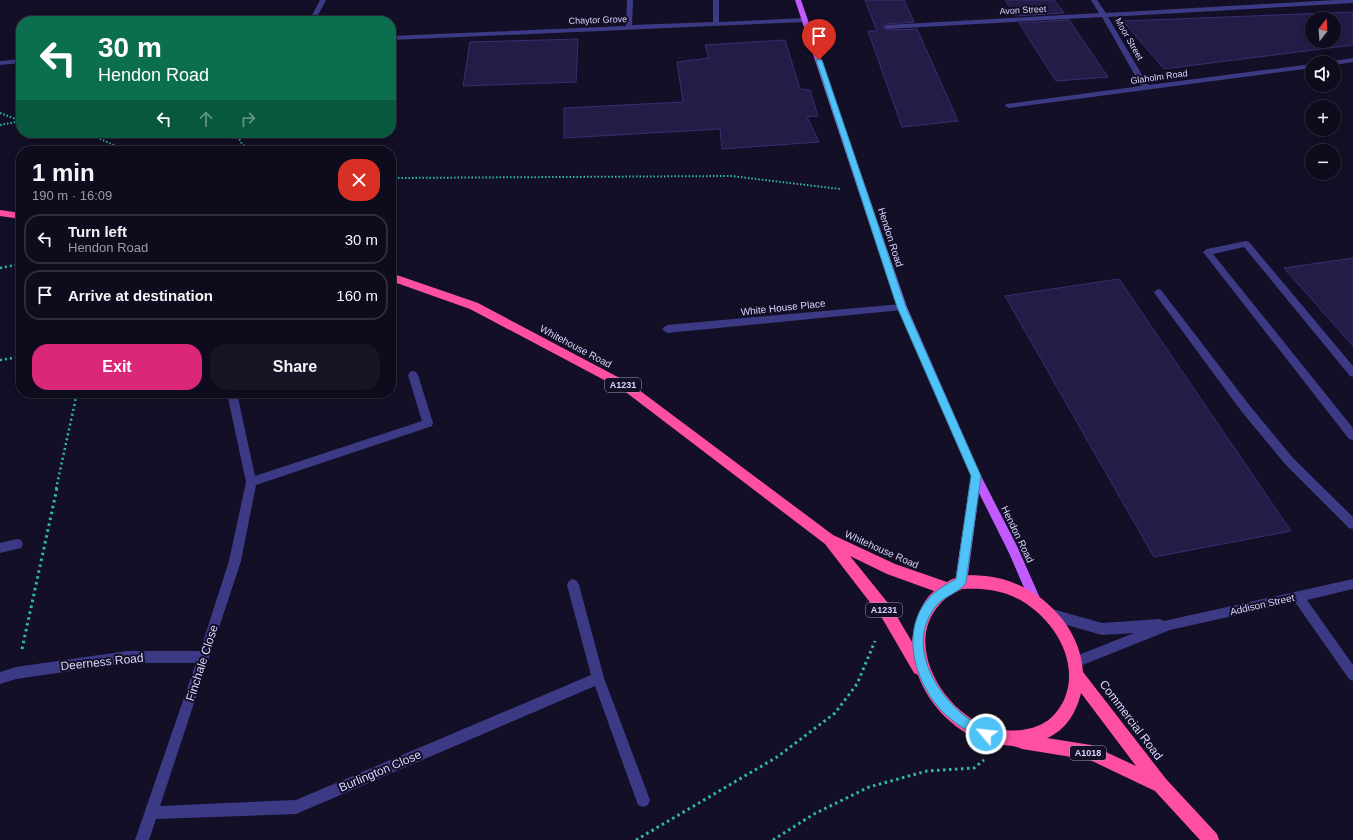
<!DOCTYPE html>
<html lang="en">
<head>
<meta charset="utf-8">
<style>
	body { margin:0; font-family:Arial,sans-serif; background:#171425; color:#f1f3f6; height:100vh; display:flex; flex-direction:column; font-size:15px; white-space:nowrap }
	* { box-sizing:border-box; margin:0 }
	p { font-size:13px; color:#9b9ba3 }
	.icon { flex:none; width:22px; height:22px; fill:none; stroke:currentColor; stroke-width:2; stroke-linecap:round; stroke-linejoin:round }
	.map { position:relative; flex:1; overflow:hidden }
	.sheet { position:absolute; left:16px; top:146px; width:380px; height:252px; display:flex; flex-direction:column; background:#0e0b1c; border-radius:16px; box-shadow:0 2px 10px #0003,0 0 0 1px #2e2b3b }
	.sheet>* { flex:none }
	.hud { position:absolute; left:16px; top:16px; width:380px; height:122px; border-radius:16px; box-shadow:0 2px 10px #0003,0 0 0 1px #2e2b3b; background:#0b6e4f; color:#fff; overflow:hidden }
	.needle { width:26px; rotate:17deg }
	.controls { position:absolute; left:1305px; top:12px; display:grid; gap:8px }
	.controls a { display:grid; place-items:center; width:36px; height:36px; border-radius:50%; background:#0e0b1c; box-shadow:0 2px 10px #0003,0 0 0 1px #2e2b3b; font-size:20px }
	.pin { position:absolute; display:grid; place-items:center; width:34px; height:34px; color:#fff; margin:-41px -17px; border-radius:50% 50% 50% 0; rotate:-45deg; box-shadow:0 0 4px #0007 }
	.pin .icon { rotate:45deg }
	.me { position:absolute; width:44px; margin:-22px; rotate:298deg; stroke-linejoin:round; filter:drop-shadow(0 0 3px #0008) }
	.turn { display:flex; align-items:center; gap:14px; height:84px; padding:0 16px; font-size:18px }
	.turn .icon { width:52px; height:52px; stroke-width:2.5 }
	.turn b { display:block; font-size:28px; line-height:34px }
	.lanes { display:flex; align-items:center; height:38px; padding:0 16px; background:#0003; justify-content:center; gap:20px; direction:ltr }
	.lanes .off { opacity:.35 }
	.round { display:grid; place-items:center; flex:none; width:42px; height:42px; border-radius:16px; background:#171425 }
	.head { display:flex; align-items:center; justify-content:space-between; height:68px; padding:0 16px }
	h1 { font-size:24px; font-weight:800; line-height:30px }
	.button { display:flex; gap:8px; margin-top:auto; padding:8px 16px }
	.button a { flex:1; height:46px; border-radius:16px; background:#db2777; color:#fff; font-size:16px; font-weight:800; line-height:46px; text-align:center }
	.button a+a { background:#171425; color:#f1f3f6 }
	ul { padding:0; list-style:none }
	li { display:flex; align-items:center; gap:12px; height:50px; margin:0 8px 6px; padding:0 8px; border:2px solid #2e2b3b; border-radius:16px }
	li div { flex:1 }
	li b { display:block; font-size:15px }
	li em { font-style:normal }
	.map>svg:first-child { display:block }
</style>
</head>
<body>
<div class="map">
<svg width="1353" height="840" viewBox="0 0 1353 840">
	<rect width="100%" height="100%" fill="#130f26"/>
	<path fill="#241b47" stroke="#3b2d73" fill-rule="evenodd" d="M865,0H904L914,22L887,24L883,27L887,30L917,29L958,121L902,127L868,31H877Z
		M1005,0H1054L1064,13L1015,16Z
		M1353,12V45L1164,69L1123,21ZM1312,19H1334V41H1312Z
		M1069,20L1108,77L1056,81L1019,23Z
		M578,39L576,82L463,86L470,42Z
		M785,40L800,89L810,90L818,116L807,117L819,142L722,149L720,129L564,138V108L683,102L677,62L709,58L705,45Z
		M1353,258V346L1284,268Z
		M1119,279L1291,531L1154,557L1005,296Z"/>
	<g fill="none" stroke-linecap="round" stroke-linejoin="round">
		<path stroke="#2fb8b0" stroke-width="2" stroke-dasharray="1.5 2" stroke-linecap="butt" d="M0,113L21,121
			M0,125L21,121
			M87,133L127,151
			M236,133L242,144L253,151
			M391,178L731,176L840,189"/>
		<path stroke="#2fb8b0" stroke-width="2.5" stroke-dasharray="2 3" stroke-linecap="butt" d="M0,268L21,264
			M0,360L21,357
			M56,489L77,393"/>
		<path stroke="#2fb8b0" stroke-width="3" stroke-dasharray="2.5 3.5" stroke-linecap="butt" d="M22,649L57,488
			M636,840L777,757L835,713L857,684L875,641
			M773,840L814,814L869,787L927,771L974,768L984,760"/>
		<path fill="#3d3a85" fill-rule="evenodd" d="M320,0H326L315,21H309Z
			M627,0H633L632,25L713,22V0H719V22L805,18L808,20L805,22L391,40V36L626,26Z
			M1091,0H1097L1106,13L1336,0H1353V3L1108,17L1148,85L1312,64V68L1009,108L1005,106L1006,104L1141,86L1102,17L887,29L884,27L887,25L1099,13Z
			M1353,58V62L1334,65V63H1331L1334,61Z
			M21,59V63L0,65V61Z
			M1246,241L1249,242L1353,366V377L1350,376L1244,247L1213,254L1353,428V440L1349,439L1203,252L1207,249Z
			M1158,289L1161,290L1250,406L1293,458L1353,517V529L1349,528L1285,464L1242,412L1155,294L1154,292Z
			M902,304L907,307L902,310L667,333L662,329L667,325Z
			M413,371L416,372L418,375L433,423L432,426L256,485L241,561L160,806L296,800L591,675L567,585L569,581L573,579L577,581L579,585L604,678L650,800L648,805L643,807L638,805L595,686L296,814L156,819L149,840H135L196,663H127L16,679L0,684V672L16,667L127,651H200L229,561L246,482L227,393H237L255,476L422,421L408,375L410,372Z
			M17,539L21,540L23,544L21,548L0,553V543Z
			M1353,579V589L1307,600L1353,665V681L1349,679L1295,602L1170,630L1075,668L1071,666L1069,662L1071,658L1134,633L1102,635L1049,620L1045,618L1043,614L1045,610L1049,608L1102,623L1160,619L1164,621Z"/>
		<path fill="#c25bff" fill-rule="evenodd" d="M795,0H801L907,307L980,474L1017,546L1040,598L1042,602L1040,606L1036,608L1032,606L1009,553L979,493L967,582L965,586L961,587L957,586L955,582L971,476L897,307Z"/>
		<path fill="#ff4fa3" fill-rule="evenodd" d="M0,210L21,213V219L0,216Z
			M391,273L478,303L631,384L833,535L895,564L947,582C961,574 970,575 986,576C1034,581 1080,622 1083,672L1166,779L1217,834L1219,840H1200L1155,791L1090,760L1022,749C1012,744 1001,746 989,743C957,734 929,706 918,675L914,673L882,618L825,544L623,390L470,309L391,281ZM850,556L887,574L934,591C920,603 914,623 912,642L892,608ZM962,589C977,588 993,589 1007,594C1046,608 1083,657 1064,700C1055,718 1043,727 1022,730C1012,731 1000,731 989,727C945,713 902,645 940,604C946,597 954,593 962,589ZM1081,693L1136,766L1091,745L1047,738C1066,730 1076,713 1081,693Z"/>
	</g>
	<path fill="#4fc3f7" stroke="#337fa1" d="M817,59L822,60L906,307L981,476L966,582C963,591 942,597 936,606C906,644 934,692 966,717C973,722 983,726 990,730L992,734L990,738L986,740C970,733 953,723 941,710C914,681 900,630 929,598C936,590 947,584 956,579L971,476L897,307L816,60Z"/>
	<g text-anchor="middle" stroke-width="4" stroke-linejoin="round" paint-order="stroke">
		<g font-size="9" fill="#d9d4ff" stroke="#130f26">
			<text transform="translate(1023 10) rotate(-3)" y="3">Avon Street</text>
			<text transform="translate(598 20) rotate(-2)" y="3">Chaytor Grove</text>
			<text transform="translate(1129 39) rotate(60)" y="3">Moor Street</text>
			<text transform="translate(1159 77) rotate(-8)" y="3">Glaholm Road</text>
		</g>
		<g fill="#130f26" stroke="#9e99be" stroke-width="1">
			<rect x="605" y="378" width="36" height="14" rx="3"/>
			<rect x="866" y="603" width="36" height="14" rx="3"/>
			<rect x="1070" y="746" width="36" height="14" rx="3"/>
		</g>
		<g font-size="9" font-weight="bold" fill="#d9d4ff">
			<text x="623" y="388">A1231</text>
			<text x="884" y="613">A1231</text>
			<text x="1088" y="756">A1018</text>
		</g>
		<g font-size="10" fill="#d9d4ff" stroke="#130f26">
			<text transform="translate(891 237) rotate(72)" y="4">Hendon Road</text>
			<text transform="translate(783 307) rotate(-6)" y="4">White House Place</text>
			<text transform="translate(576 346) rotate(28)" y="4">Whitehouse Road</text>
			<text transform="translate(1018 534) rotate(64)" y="4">Hendon Road</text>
			<text transform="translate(882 549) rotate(24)" y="4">Whitehouse Road</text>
			<text transform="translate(1262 604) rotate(-13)" y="4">Addison Street</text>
		</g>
		<g font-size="12" fill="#d9d4ff" stroke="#130f26">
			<text transform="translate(102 662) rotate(-6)" y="4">Deerness Road</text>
			<text transform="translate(202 663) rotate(-72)" y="4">Finchale Close</text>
			<text transform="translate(1131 720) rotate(53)" y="4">Commercial Road</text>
			<text transform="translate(380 771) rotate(-23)" y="4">Burlington Close</text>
		</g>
	</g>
</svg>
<div class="controls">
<a><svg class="needle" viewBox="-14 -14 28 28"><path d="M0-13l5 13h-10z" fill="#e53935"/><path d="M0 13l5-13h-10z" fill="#9b9ba3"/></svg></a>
<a><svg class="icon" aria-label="sound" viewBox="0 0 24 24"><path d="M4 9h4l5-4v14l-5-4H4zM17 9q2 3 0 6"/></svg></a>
<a>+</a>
<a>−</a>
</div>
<div class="pin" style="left:819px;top:60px;background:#d93025"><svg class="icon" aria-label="arrive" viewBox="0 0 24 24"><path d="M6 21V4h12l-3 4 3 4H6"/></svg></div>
<svg class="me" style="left:986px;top:734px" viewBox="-20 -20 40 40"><circle r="17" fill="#4fc3f7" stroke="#fff" stroke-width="3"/><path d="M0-11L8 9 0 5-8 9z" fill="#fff"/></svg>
<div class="hud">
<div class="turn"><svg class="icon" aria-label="left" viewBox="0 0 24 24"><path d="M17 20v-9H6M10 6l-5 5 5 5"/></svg><div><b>30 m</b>Hendon Road</div></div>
<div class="lanes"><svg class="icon" aria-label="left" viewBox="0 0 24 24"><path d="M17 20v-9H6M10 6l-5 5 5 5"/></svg><svg class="icon off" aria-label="ahead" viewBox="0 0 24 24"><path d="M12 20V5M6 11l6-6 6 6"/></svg><svg class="icon off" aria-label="right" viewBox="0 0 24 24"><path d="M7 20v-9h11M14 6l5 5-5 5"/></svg></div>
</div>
<section class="sheet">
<div class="head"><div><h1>1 min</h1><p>190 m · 16:09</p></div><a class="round" style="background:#d93025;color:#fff"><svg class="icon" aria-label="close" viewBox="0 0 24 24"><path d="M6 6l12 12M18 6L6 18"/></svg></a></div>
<ul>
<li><svg class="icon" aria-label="left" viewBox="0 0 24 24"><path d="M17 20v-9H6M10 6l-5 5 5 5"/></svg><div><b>Turn left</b><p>Hendon Road</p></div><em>30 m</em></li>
<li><svg class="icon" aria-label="arrive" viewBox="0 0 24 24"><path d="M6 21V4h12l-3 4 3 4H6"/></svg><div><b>Arrive at destination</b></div><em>160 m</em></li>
</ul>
<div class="button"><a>Exit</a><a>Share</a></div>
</section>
</div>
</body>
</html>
